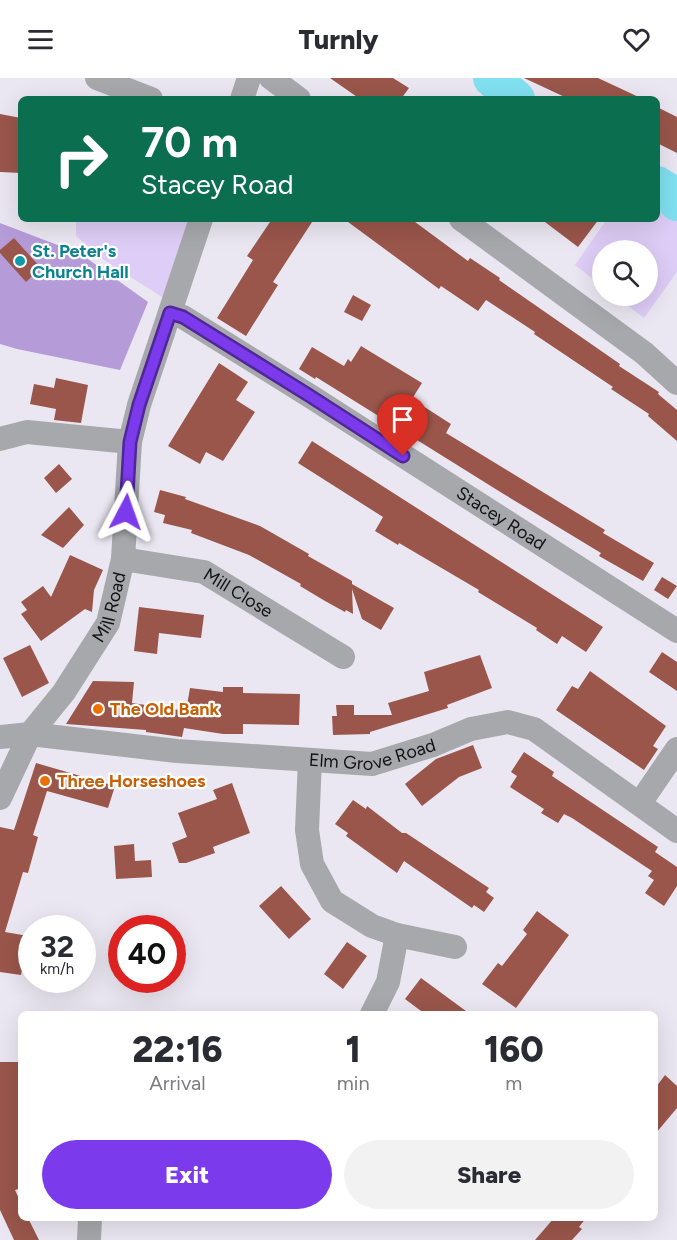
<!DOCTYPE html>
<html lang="en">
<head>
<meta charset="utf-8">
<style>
	body { margin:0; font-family:Figtree,sans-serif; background:#f2f2f3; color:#2b2b33; height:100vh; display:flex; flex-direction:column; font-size:22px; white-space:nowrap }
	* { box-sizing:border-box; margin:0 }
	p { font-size:20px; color:#7c7c81 }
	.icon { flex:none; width:33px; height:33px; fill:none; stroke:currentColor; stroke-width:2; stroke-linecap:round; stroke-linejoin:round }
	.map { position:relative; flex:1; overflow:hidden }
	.drawer { position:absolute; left:18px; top:933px; width:640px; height:210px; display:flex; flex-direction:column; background:#fff; border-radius:9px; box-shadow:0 6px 24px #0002 }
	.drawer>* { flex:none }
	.guide { position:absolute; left:18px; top:18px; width:642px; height:126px; border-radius:9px; box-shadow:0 6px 24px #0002; background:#0b6e4f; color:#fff; overflow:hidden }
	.fabs { position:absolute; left:592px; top:162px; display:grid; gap:12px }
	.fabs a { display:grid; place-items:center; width:66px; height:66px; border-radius:50%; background:#fff; box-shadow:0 6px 24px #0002; font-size:30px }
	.speed { position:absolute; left:18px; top:837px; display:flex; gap:12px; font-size:30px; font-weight:700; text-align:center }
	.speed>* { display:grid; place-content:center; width:78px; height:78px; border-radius:50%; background:#fff; box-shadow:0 6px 24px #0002; line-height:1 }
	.speed small { font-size:15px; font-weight:400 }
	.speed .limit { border:9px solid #d22; background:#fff; color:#111 }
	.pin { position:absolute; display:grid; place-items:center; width:51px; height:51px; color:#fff; margin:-62px -26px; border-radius:50% 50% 50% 0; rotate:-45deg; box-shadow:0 0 6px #0007 }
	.pin .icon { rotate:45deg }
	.me { position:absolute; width:66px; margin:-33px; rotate:4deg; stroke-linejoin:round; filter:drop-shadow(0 0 4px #0008) }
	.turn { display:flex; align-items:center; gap:21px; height:126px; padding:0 24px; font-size:27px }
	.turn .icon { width:78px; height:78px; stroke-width:2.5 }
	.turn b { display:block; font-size:42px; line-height:51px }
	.eta { display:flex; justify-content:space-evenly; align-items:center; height:102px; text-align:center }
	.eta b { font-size:36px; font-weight:800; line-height:42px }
	.button { display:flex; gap:12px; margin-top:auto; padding:12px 24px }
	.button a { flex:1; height:69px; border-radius:36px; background:#7c3aed; color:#fff; font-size:24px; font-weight:800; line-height:69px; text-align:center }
	.button a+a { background:#f2f2f3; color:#2b2b33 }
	header { display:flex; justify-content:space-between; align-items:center; height:78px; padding:0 24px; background:#fff; font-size:27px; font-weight:800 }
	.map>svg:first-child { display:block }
</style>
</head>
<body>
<header><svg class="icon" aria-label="menu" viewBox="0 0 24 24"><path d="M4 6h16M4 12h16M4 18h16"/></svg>Turnly<svg class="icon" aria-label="heart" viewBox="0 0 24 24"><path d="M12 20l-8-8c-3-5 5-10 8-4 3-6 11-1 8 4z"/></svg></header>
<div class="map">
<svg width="677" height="1162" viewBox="0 0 677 1162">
	<rect width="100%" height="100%" fill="#ebe7f2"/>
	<path fill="#decdf6" d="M657,113L677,133V194L644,240L615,218H648V172H603V209L575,187L607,141H657Z
		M76,141H201L173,226L104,182L76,158Z"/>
	<path fill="#b69bd9" d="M0,145L81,176L148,224L120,292L17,271L0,266Z"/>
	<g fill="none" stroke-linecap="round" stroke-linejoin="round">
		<path stroke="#81e0f0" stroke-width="38" d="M492,0L516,21
			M657,107L668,114L677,124"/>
	</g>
	<path fill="#9a564b" d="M330,0H393L409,10L401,21H360Z
		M524,0H598L643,21H569Z
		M657,29L677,39V75L657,65Z
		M0,36L21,40V95L0,94Z
		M272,141H314L273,204L278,207L246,258L217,240L253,182L247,178Z
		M344,141H411L468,183L470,180L500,200L499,202L620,286L619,288L659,314L658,316L677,332V363L648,338L649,336L611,311L613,309L534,256L535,254L486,222L478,233L441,208L439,211Z
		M541,141H599L578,169Z
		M14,160L41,190L26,204L0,175V172Z
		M353,217L371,227L362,243L344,234Z
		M361,268L422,305L412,321L451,346L446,355L605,452L603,455L654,485L643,503L599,478L601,475L502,415L316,299L315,301L299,291L312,269L344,288L348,281L351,284Z
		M219,285L248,304L236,322L255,334L223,383L206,374L200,386L168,368Z
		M56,300L88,307L81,345L54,342L56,331L30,326L34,306L54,310Z
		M312,363L603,549L586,574L562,558L557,566L536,552L537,550L478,514L479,512L399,465L398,467L375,453L383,439L298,385Z
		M59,386L72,401L56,415L44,400Z
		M160,412L186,419L185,421L260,448L309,476L308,478L352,503V506L394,530L381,552L362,541L352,511L353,536L346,532L345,534L325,523L300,508L301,506L249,477L191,455L192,452L163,445L165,437L154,434Z
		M69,429L84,447L63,470L41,457Z
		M70,477L103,492L94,512L92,534L85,531L41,563L21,536L27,532L21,524L43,508L51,519Z
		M662,499L677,508L668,521L654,512Z
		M139,529L204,537L201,560L159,555L157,576L134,573Z
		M30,567L49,605L22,619L3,580Z
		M662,574L677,584V613L649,594Z
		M480,577L492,610L447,627L448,630L370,654V656L333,657L332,638H337L336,627H354V637H392L388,625L429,613L424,594Z
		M590,593L666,648L653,668L658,671L644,692L556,632L572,608L578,611Z
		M93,603L134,604L132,625L186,633L190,610L223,614V609H243V615L300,616L299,647L243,646V656H223L184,650L182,659L146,654V652L66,646Z
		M473,667L482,690L459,699L422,728L405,706L436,681Z
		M524,674L554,694L552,698L658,769L655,774L677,789V808L664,828L645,815L654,802L648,798L652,793L572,740L564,736L558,745L541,735L544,731L510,709L517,698L511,694Z
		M36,685L115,708L108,730L47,713L33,757L38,759L28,795L23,794L5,854L28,858L21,897L0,894V749L14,752Z
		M232,705L250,755L213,769L215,775L186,785H179L172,765L187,759L178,735L217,721L213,712Z
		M353,722L366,731L367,728L402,755H406L489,810L486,814L494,820L484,834L474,827L472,830L404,783L397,795L346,758L348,755L335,746Z
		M134,766L135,783L151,782L152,799L116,801L114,768Z
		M281,808L311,841L289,861L259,828Z
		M537,833L569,857L516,930L482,906L498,885L502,888L527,856L523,852Z
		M347,864L367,878L343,911L324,896Z
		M421,900L470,936H425L405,921Z
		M0,984H19L21,1110L15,1112L21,1125V1140H28L39,1162H14L0,1132Z
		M665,997L677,1008V1030L656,1055V1009Z
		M554,1140H586L579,1149L582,1151L572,1162H535Z"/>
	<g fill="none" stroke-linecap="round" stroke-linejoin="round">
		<g stroke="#a7a8ac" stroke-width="24">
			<path d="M97,0L151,21"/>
			<path d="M271,0L299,21"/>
			<path d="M242,21L249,0"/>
			<path d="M461,141L644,275L677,305"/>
			<path id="s1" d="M170,235L183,239L310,318L677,553"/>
			<path d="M0,361L27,354L130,364"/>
			<path id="s2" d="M123,481L204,494L343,579"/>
			<path id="s3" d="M0,659L30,656L177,673L372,686L433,667L471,651L508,644L534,651L677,753"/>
			<path d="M310,682L307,752L312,786L332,823L372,848L397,857L455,869"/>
			<path id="s4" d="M0,720L30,656L64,614L108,545L123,481L130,364L139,327L201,141"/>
			<path d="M640,725L677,671"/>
			<path d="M372,936L388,904L397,857"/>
			<path d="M89,1162L90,1140"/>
		</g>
	</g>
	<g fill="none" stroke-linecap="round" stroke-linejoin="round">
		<defs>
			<path id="route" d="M126,434L130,364L139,327L170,235L183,239L310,318L403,378"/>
		</defs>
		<use href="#route" stroke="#51269a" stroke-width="15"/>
		<use href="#route" stroke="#7c3aed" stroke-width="10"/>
	</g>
	<circle fill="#0f9aa8" stroke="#fff" stroke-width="2" cx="20" cy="183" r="6"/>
	<g fill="#e8710a" stroke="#fff" stroke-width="2">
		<circle cx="98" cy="631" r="6"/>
		<circle cx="45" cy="703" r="6"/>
	</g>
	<g text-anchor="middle" stroke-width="4.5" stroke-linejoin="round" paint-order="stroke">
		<g font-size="18" font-weight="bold" fill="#0d838f" stroke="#fff" text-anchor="start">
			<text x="32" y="179">St. Peter's<tspan x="32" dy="21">Church Hall</tspan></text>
		</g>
		<g font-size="18" fill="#131115" stroke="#fff">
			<text dy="6" stroke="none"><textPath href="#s1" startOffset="390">Stacey Road</textPath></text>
			<text dy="6" stroke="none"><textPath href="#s2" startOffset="122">Mill Close</textPath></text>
			<text dy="6" stroke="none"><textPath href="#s4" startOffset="222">Mill Road</textPath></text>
			<text dy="6" stroke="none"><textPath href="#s3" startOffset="375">Elm Grove Road</textPath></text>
		</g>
		<g font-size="18" font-weight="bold" fill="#c56008" stroke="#fff" text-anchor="start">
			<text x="110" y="637">The Old Bank</text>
			<text x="57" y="709">Three Horseshoes</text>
		</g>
	</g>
</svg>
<div class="fabs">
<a><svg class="icon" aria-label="search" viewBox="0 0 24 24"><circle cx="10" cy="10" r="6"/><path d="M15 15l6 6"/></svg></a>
</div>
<div class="speed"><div>32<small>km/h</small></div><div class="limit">40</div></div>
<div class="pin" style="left:403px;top:378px;background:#d93025"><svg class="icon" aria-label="arrive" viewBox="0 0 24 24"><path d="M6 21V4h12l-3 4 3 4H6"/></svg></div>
<svg class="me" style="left:126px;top:434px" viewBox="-20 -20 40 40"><path d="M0-17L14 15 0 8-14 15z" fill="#7c3aed" stroke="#fff" stroke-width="4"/></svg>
<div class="guide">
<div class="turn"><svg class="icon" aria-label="right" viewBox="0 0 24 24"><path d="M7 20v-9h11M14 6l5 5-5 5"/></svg><div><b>70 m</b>Stacey Road</div></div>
</div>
<section class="drawer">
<div class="eta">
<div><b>22:16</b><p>Arrival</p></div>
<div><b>1</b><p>min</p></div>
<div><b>160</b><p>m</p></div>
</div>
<div class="button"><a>Exit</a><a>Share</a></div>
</section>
</div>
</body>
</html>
